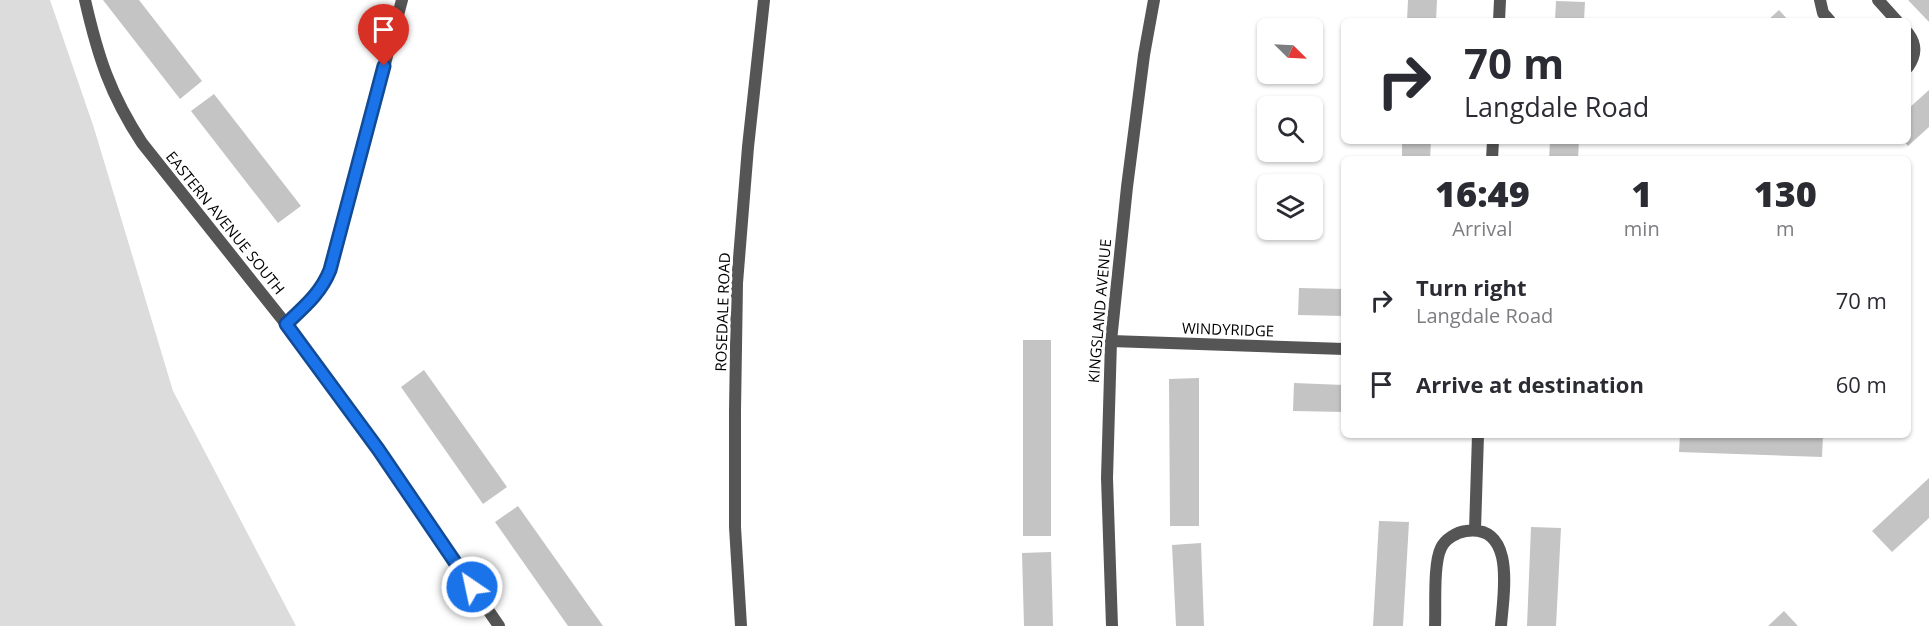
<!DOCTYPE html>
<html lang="en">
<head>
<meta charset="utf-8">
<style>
	body { margin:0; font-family:"Open Sans",sans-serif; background:#f7f7f7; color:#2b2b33; height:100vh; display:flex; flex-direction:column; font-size:22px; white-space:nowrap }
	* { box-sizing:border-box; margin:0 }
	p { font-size:20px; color:#7c7c81 }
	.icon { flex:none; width:33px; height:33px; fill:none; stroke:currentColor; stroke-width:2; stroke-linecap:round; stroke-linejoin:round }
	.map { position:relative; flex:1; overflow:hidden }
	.details { position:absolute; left:1341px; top:156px; width:570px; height:282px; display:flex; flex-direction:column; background:#fff; border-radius:9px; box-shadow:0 2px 4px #0004 }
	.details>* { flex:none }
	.banner { position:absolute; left:1341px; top:18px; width:570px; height:126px; border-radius:9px; box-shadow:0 2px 4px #0004; background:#fff; color:#2b2b33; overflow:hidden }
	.needle { width:39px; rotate:114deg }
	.buttons { position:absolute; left:1257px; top:18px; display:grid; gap:12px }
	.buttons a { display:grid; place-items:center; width:66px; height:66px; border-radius:9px; background:#fff; box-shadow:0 2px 4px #0004; font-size:30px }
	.pin { position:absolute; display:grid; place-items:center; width:51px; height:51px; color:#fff; margin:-62px -26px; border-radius:50% 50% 50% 0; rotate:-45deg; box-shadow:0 0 6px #0007 }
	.pin .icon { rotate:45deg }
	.me { position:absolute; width:66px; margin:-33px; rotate:326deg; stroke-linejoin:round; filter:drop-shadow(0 0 4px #0008) }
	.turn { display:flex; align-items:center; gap:21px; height:126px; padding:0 24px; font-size:27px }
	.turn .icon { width:78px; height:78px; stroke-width:2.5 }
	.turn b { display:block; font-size:42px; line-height:51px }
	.eta { display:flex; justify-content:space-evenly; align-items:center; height:102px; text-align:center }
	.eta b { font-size:36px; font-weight:800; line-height:42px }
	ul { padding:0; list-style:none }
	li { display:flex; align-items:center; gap:18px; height:84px; padding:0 24px }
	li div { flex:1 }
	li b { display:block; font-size:22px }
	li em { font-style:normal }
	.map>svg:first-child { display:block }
</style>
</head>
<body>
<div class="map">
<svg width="1929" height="626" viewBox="0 0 1929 626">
	<rect width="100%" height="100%" fill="#fff"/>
	<path fill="#dcdcdc" d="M0,0H50L94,128L173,391L296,626H0Z"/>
	<path fill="#c4c4c4" d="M103,0H139L202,81L180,99Z
		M1408,0H1437L1436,21H1407Z
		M1908,0H1929V22Z
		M1556,1L1585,2L1584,21H1555Z
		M1779,10L1789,21H1767Z
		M1929,90V127L1908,146L1904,141H1908V109Z
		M214,94L301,206L278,223L191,111Z
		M1402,141H1431L1430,159H1402Z
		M1550,141H1579L1578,159H1549Z
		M1299,288L1344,289V316L1298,315Z
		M1023,340H1051V536H1023Z
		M424,370L507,487L483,504L401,387Z
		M1199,378V526H1170L1169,379Z
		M1294,383L1344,385V412L1293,411Z
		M1680,435H1823L1822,457L1679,452Z
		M1929,478V518L1892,552L1872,531Z
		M518,506L603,626H568L495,522Z
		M1379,521L1409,522L1403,626H1373Z
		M1531,527L1561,528L1556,626H1527Z
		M1201,543L1204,626H1176L1172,545Z
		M1051,552L1053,626H1024L1022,553Z
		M1784,611L1798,626H1768Z"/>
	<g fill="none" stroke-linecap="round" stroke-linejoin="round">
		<path stroke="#555" stroke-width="12" d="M85,0C98,57 110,94 142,143L286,324L378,449L499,626
			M1820,0L1823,13L1830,21
			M1878,0L1897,21
			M1499,21L1500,0
			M1908,33C1917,45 1916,55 1908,67
			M1492,159L1493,141
			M286,324C304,307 321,293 330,270L402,0
			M1111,341L1344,349
			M1475,530L1478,435
			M741,626L735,527V411L737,283L748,147L764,0
			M1112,626L1107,478L1111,341L1127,187L1144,55L1154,0
			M1435,626C1436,607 1433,564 1441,548C1445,539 1457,532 1466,531C1517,524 1503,596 1501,626"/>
	</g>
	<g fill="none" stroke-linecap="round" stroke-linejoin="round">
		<defs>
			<path id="route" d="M384,66L330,270C321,293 304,307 286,324L378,449L472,587"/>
		</defs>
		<use href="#route" stroke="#114b97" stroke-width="15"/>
		<use href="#route" stroke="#1a73e8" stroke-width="10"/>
	</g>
	<g text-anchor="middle" stroke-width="6" stroke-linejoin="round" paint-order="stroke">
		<g font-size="15" fill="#000" stroke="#fff">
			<text transform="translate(225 223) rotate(51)" y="5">EASTERN AVENUE SOUTH</text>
			<text transform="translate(1100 311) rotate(-85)" y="5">KINGSLAND AVENUE</text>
			<text transform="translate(723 312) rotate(-88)" y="5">ROSEDALE ROAD</text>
			<text transform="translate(1228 330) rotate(2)" y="5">WINDYRIDGE</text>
		</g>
	</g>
</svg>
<div class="buttons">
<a><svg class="needle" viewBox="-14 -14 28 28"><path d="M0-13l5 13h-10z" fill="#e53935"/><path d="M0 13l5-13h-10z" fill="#7c7c81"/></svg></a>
<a><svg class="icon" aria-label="search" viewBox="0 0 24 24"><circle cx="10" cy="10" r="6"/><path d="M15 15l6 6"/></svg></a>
<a><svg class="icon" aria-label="layers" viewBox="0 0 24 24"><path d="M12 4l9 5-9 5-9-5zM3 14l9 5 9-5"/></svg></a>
</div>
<div class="pin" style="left:384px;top:66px;background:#d93025"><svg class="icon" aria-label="arrive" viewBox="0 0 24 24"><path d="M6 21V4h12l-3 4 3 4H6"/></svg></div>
<svg class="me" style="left:472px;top:587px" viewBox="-20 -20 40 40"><circle r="17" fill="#1a73e8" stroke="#fff" stroke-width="3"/><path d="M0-11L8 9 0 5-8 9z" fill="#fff"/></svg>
<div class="banner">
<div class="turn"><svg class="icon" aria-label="right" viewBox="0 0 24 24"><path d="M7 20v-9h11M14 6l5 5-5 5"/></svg><div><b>70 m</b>Langdale Road</div></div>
</div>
<section class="details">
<div class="eta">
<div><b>16:49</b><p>Arrival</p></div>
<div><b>1</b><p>min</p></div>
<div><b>130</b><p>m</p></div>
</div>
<ul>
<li><svg class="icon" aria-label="right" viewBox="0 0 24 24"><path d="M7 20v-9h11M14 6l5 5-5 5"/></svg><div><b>Turn right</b><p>Langdale Road</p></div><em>70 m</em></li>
<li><svg class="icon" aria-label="arrive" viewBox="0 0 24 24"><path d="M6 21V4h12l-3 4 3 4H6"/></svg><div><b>Arrive at destination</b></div><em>60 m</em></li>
</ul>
</section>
</div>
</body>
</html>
